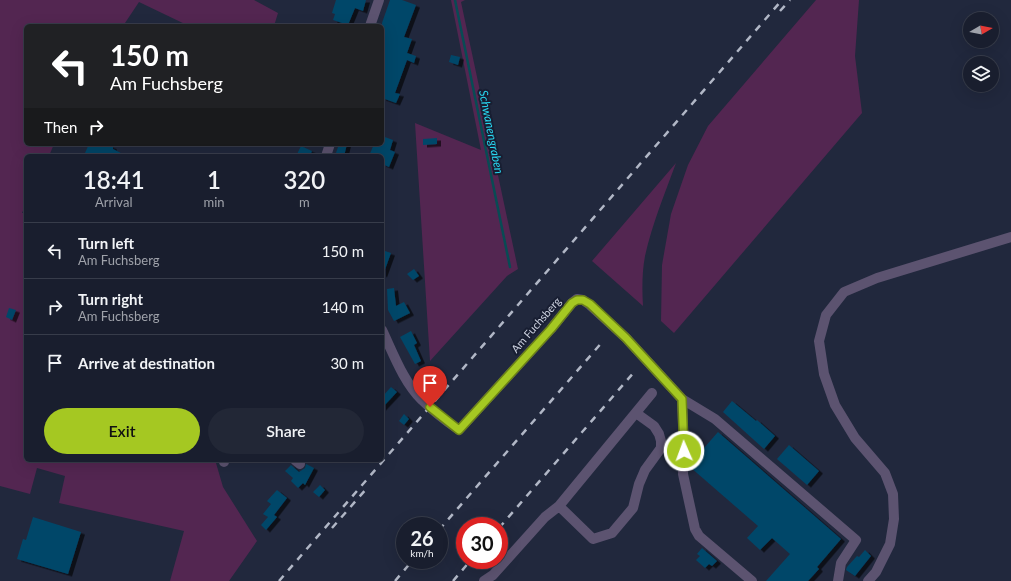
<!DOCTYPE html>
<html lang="en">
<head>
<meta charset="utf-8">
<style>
	body { margin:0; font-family:Lato,sans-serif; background:#222736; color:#f1f3f6; height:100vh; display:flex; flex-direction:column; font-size:15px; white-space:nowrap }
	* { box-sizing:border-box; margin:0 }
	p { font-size:13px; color:#9fa2aa }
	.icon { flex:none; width:22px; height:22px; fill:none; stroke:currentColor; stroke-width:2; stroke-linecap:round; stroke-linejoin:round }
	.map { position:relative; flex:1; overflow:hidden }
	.drawer { position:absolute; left:24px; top:154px; width:360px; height:308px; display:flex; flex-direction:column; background:#191e2e; border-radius:6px; box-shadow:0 4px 16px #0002,0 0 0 1px #373c4a }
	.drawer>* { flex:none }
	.hud { position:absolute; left:24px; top:24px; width:360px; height:122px; border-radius:6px; box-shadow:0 4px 16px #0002,0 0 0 1px #373c4a; background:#202124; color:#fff; overflow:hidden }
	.needle { width:26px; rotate:80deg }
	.fabs { position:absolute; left:963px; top:12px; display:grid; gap:8px }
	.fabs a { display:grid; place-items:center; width:36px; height:36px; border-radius:50%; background:#191e2e; box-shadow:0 4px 16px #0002,0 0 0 1px #373c4a; font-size:20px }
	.speed { position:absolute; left:396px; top:517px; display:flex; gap:8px; font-size:20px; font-weight:700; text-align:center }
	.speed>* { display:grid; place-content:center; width:52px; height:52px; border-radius:50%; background:#191e2e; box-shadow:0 4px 16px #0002,0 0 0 1px #373c4a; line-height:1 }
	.speed small { font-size:10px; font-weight:400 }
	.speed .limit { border:6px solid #d22; background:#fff; color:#111 }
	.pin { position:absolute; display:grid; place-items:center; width:34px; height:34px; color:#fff; margin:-41px -17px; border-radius:50% 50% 50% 0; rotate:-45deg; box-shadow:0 0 4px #0007 }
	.pin .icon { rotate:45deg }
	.me { position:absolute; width:44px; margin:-22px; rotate:358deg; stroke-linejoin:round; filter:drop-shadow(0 0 3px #0008) }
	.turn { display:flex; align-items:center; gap:14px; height:84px; padding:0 20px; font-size:18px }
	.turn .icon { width:52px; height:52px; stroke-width:2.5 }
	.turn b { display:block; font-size:28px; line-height:34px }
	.then { display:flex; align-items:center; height:38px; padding:0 20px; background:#0003; gap:8px; font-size:15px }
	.eta { display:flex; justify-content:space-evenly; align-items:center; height:68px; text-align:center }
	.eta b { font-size:24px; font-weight:600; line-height:28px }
	.button { display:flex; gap:8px; margin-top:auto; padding:8px 20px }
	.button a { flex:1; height:46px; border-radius:24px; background:#a5c822; color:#111; font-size:16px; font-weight:600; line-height:46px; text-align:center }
	.button a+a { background:#222736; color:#f1f3f6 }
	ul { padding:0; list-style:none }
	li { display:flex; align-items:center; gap:12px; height:56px; padding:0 20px; border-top:1px solid #373c4a }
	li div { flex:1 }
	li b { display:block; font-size:15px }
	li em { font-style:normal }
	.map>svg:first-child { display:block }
</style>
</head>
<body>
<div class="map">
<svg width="1011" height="581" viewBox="0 0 1011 581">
	<defs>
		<filter id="shadow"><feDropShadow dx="4" dy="2.5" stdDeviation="0" flood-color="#0009"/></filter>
	</defs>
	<rect width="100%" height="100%" fill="#21283d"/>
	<path fill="#532651" d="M0,0H254L278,13L274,26H189L139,2L123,26H26V144H54L49,156H26V204L22,213H26V460H217L216,463L223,487L257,541L229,581H170L184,531L59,503L65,476L37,468L30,494L0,486Z
		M451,0H465L461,2L518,269L507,276L430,361L415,123L481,150Z
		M816,0H859L855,56L862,113L674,333L661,321L662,265L671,214L688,165L708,126Z
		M676,163C665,193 652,224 645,256C642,272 642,289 643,306L592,261Z"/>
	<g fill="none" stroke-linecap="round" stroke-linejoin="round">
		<path stroke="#084b54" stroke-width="2.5" d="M455,0L510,267"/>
	</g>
	<path fill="#064769" filter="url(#shadow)" d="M336,0H366L363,11L355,8L348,25L333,20L335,14L332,13Z
		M390,0H402L416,5L404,37L412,39L407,53L416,56L414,63L407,60L395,93L400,94L396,103L382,98V23Z
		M451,55L460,57L458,65L449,62Z
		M382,136L393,140L390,150L395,152L389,167L382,164V156H369L374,144H382Z
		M437,138V144L423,145V139Z
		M89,144H106L113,147V149L127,156H92L85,153Z
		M339,144H347L344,156H335Z
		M301,146L312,151L310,156H296Z
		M382,250L391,253L383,275L382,274Z
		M414,269L419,276L413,280L407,274Z
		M394,288L396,306L404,302L410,313L394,321L388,310L387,289Z
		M9,308L16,310L12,320L6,317Z
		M411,331L417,343L414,345L421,361L415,364L400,337Z
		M391,387L397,392L382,408V397Z
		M732,401L756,421L757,420L775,436L764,449L723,412Z
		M404,414L409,419L404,425L399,421Z
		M718,432L841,539L817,567L819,569L808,581H766L790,554L772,538L760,550L747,538L758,526L690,467V464Z
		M789,445L819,471L807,485L777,459Z
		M306,464L314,468L305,485L303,483L298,488L291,481L293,478L285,471L291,465L299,472L305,468Z
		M320,485L325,490L319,497L313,492Z
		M277,490L287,498L274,515L277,517L266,530L261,525L268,517L263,514L271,504L267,501Z
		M33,517L81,532L68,574L17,559L23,539L26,540Z
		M702,548L717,561L712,566L709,564L705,568L696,560L700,556L697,554Z
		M865,550L871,556L855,576L846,570L847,567L857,556L859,557Z"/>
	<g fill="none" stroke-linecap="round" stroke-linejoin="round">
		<path stroke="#5c5370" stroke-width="10" d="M370,26L379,0
			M326,156L330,144
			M382,330C393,353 404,383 422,400C433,411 446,421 459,430L551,329L572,303L577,299L583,300L590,305L626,338L682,399L715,419L856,540L841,563L838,581
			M682,399L684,451L683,474L695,529L699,536L752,581
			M295,460L300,464
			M224,462V460
			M559,506L593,539L612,533L633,508L639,484L645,470L661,448V441L659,434L654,426L636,413
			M484,581L493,575L545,517L559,506L652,393
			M868,581L876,572L890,544L894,519L893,494L885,473L855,438L835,405L824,374L819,341L826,315L844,292L877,278L1011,237"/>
		<path stroke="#b1b7c6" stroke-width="2.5" stroke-dasharray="7 7" stroke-linecap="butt" d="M780,11L790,0
			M332,528L368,487
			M499,528L635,371
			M439,530L604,340
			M279,581L782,0
			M395,581L413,560
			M453,581L471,560"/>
	</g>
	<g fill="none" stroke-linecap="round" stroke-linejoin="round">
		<defs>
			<path id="route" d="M430,407L459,430L551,329L572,303L577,300H583L590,304L626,338L682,399L684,451"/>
		</defs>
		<use href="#route" stroke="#6b8216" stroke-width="10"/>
		<use href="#route" stroke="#a5c822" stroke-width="7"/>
	</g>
	<g text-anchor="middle" stroke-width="4" stroke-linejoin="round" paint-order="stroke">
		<g font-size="11" fill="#ced3e1" stroke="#181e32">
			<text transform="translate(536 325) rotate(-49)" y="4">Am Fuchsberg</text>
		</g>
		<g font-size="12" font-style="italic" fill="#28d7f1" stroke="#181e32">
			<text transform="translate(491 132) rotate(79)" y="4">Schwanengraben</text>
		</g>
	</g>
</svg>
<div class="fabs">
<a><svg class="needle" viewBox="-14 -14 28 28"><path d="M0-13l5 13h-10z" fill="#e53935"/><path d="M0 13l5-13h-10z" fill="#9fa2aa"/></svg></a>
<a><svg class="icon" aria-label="layers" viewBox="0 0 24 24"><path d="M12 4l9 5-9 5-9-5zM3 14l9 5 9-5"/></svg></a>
</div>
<div class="speed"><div>26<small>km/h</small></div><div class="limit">30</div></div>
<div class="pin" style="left:430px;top:407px;background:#d93025"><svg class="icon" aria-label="arrive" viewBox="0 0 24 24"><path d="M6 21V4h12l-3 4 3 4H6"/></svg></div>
<svg class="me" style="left:684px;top:451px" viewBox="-20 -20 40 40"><circle r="17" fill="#a5c822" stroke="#fff" stroke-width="3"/><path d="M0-11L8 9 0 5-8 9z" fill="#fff"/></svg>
<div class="hud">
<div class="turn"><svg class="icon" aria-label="left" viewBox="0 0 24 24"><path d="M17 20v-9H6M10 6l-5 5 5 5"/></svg><div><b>150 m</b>Am Fuchsberg</div></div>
<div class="then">Then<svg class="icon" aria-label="right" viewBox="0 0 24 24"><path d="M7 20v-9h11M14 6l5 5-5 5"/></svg></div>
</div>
<section class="drawer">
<div class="eta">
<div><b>18:41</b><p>Arrival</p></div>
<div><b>1</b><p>min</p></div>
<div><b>320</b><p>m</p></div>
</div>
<ul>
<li><svg class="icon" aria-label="left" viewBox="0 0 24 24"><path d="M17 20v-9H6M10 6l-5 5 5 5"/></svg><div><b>Turn left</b><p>Am Fuchsberg</p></div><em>150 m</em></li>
<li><svg class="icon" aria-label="right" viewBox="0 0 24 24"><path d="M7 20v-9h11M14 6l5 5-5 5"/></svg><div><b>Turn right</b><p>Am Fuchsberg</p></div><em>140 m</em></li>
<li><svg class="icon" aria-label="arrive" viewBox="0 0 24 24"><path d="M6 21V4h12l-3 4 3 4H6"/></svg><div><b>Arrive at destination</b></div><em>30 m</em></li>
</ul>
<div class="button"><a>Exit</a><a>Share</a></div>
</section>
</div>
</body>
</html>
